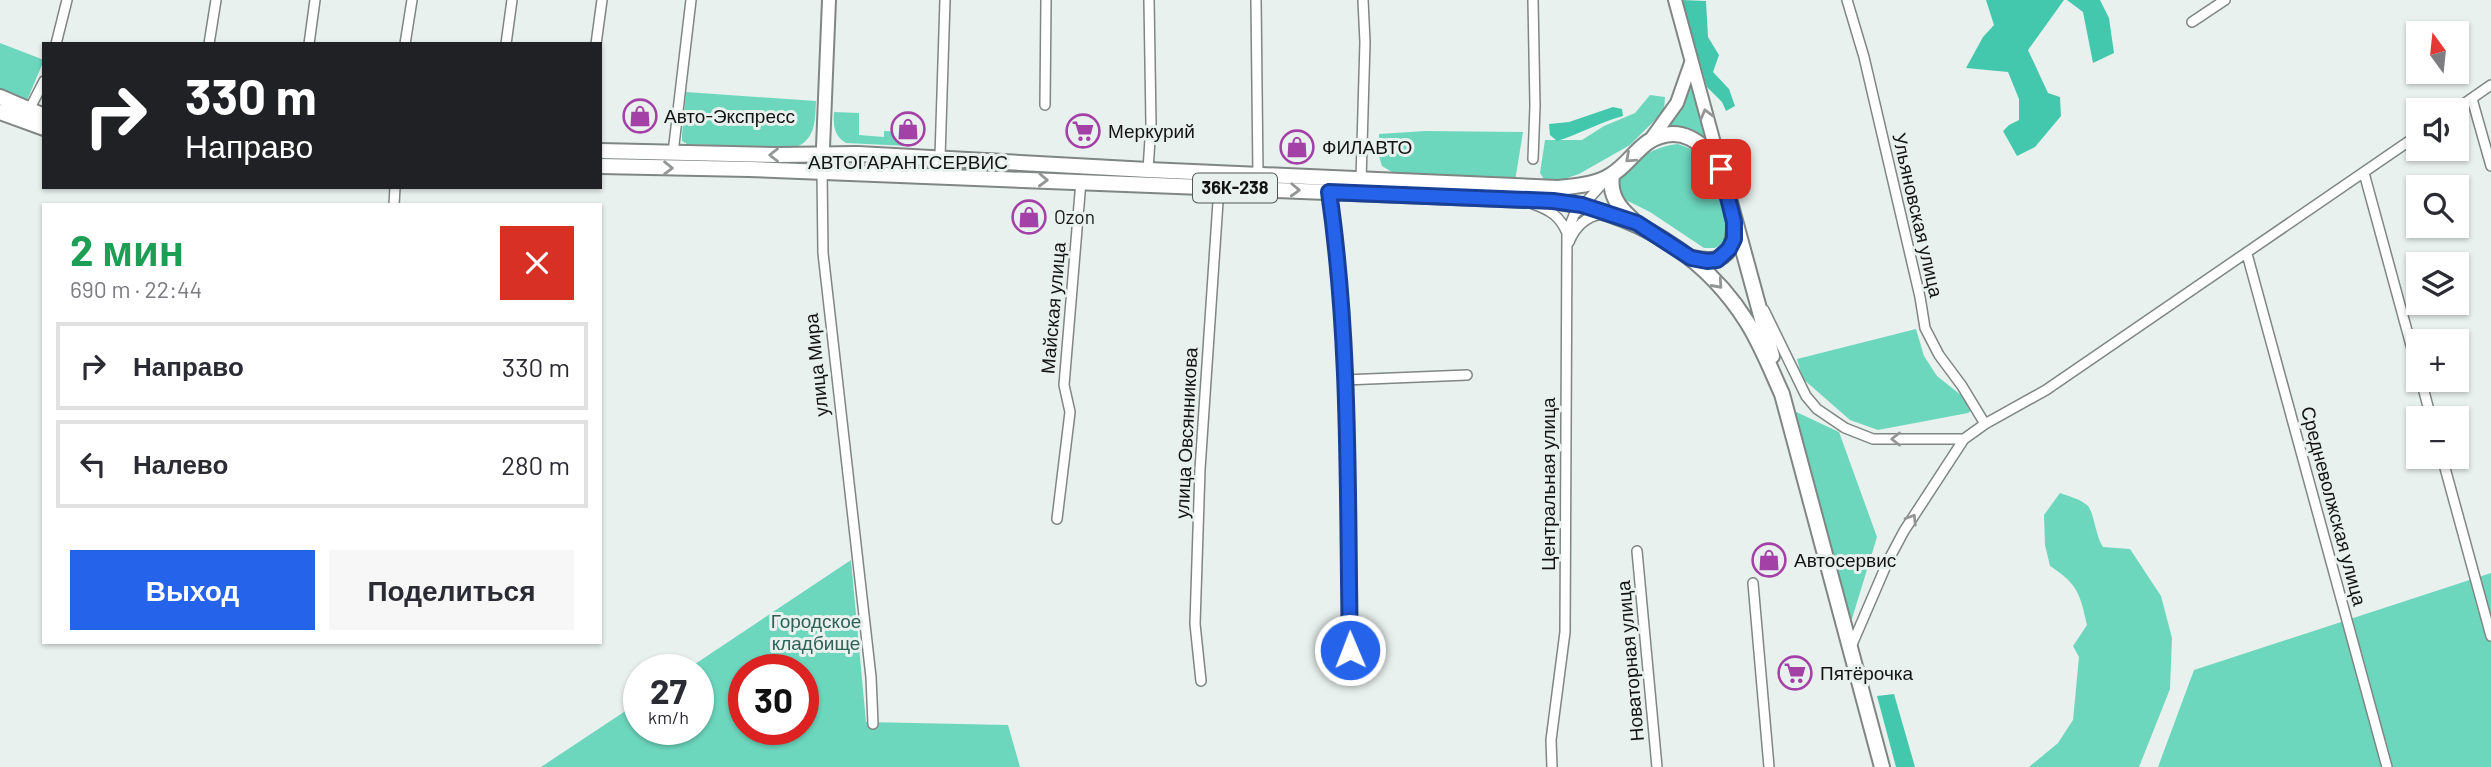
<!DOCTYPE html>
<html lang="ru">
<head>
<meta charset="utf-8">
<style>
	body { margin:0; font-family:Barlow,sans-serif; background:#f7f7f7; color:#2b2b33; height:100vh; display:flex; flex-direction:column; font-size:26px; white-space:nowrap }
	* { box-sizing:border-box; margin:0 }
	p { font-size:23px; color:#7c7c81 }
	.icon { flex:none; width:38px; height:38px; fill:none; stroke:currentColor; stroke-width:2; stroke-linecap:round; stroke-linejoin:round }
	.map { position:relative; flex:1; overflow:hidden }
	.details { position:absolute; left:42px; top:203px; width:560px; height:441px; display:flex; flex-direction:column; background:#fff; border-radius:0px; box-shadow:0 2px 5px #0004 }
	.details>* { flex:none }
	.top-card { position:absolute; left:42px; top:42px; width:560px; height:147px; border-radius:0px; box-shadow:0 2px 5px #0004; background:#202124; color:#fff; overflow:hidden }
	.needle { width:46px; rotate:345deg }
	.controls { position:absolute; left:2406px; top:21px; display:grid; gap:14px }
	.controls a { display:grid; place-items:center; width:63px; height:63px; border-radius:0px; background:#fff; box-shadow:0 2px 5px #0004; font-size:35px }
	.speed { position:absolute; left:623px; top:654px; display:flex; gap:14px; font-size:35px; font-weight:700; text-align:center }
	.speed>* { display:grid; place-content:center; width:91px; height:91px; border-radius:50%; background:#fff; box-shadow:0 2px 5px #0004; line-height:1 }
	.speed small { font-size:18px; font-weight:400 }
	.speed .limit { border:10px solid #d22; background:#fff; color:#111 }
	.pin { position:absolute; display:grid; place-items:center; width:60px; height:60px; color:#fff; margin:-30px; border-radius:14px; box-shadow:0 4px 10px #0006 }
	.me { position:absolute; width:77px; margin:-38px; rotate:359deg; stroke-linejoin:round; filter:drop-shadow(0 0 5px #0008) }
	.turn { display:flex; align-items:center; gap:24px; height:147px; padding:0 28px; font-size:32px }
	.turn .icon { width:91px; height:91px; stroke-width:2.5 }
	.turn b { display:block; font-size:49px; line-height:60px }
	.round { display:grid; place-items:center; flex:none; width:74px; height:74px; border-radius:0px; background:#f7f7f7 }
	.headline { display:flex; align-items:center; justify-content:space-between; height:119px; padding:0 28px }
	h1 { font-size:42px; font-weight:700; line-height:52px; color:#1e9e55 }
	.primary-button { display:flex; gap:14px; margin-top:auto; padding:14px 28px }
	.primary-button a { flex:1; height:80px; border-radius:0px; background:#2563eb; color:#fff; font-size:28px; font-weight:700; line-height:80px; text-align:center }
	.primary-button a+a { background:#f7f7f7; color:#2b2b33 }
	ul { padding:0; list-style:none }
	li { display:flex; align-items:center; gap:21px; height:88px; margin:0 14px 10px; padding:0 14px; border:4px solid #e1e1e2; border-radius:0px }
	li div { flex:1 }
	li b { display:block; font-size:26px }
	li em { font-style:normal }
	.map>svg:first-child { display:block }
</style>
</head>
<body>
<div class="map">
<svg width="2491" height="767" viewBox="0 0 2491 767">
	<rect width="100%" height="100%" fill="#e9f1ef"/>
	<path fill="#6dd7be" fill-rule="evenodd" d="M0,43L44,60L25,105L0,93Z
		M1693,81L1709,141C1693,129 1683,127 1663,132L1683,103Z
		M686,92L816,101C815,121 816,140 794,148L687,144L682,141V135Z
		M1650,95L1665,97L1664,111L1630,145L1579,174L1558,181H1545L1540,173L1545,140H1582L1604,126L1635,113Z
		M834,112L859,113V135L884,137V131L911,132L908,146L846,143C834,136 833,125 834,112Z
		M1425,131L1523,132L1515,181L1392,172L1382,166L1379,156V134Z
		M1678,144C1689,148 1700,152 1707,161C1719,178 1730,221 1726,241L1715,248H1704L1650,212L1626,200L1620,190V179C1632,159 1656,146 1678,144Z
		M1916,329L1924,356L1937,376L1976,407L1968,413L1878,430L1850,420L1802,378L1797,359Z
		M1792,410L1839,432L1877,537L1851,622Z
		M2060,493C2068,496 2080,499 2087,505C2094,511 2095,535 2103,547L2130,549L2161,596L2172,638L2170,689L2139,767H2029L2058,743L2073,720L2079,657L2073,646L2087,625C2080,594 2078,584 2050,566L2045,545L2044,515Z
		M851,560L866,722L1008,725L1020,767H541L639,702V730H698V670H686ZM744,670H803V730H744Z
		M2491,573V767H2158L2194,670Z"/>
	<path fill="#44c8ad" d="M1682,0L1706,1L1708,37L1719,55L1713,72L1729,89L1735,106L1726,111L1722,102L1707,87Z
		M1986,0H2064L2028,50L2048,93L2060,97L2061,116L2035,147L2017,156L2003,131L2009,125L2019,120V99L2008,72L1966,68L1983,37L1994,25Z
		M2067,0H2100L2109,18L2114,53L2093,63L2083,12Z
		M1613,107L1622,109L1623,116C1600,122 1580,134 1557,141L1550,135L1549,124L1569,122Z
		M1894,694L1915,767H1896L1877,696Z"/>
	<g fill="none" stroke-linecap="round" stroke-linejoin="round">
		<defs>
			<path id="minor" d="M1256,0L1258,175
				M1533,0L1535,106L1533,159
				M1847,0L1864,57L1920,297L1925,328L1939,355L1962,386L1985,424
				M2192,22L2225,0
				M56,44L67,0
				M209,44L216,0
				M309,44L315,0
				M405,44L412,0
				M506,44L512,0
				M596,44L602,0
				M2472,99L2491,166
				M1045,105L1046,0
				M29,110L44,81
				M2455,110L2491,85
				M673,153L691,0
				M940,157L945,0
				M1148,170L1151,124L1149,0
				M822,172L823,253L871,677L873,724
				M2364,173L2418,371
				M1361,180L1365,42L1363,0
				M1329,192C1351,343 1346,498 1351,650
				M1533,204C1550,210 1560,216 1567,233
				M394,205L395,187
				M1569,242C1575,227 1585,217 1601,214
				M2247,254L2387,767
				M1764,310L1806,396L1817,409L1845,428L1873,439H1964
				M1344,380L1467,375
				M2421,380L2431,418
				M2442,457L2491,636
				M1057,519L1070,412L1064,385L1081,181
				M1637,551L1657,767
				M1753,583L1769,767
				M1851,647L1888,561L1904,531L1964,439L1985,424L2046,390L2418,135
				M1201,681L1195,624L1200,469L1219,187
				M1552,767L1551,740L1565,632L1567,233L1574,215L1605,181"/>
			<path id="secondary" d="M1675,0L1720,165
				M1649,142L1677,103L1691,63
				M822,172L829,0"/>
			<path id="primary" d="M0,97L44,116
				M0,112L44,128
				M600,151L777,155L858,154L1148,170L1558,188C1575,186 1596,185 1611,175C1625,167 1635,151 1648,142C1680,122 1705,143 1721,169L1772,356
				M600,166L749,169L1553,201C1633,212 1703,252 1747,322C1761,344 1771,370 1782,394L1882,767
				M1612,175C1609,194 1618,207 1632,219
				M1693,258C1719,264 1733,257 1734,228"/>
		</defs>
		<use href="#minor" stroke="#7f8684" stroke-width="12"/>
		<use href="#secondary" stroke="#7f8684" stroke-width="16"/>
		<use href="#primary" stroke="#7f8684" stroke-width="18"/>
		<use href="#minor" stroke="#fff" stroke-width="9"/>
		<use href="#secondary" stroke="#fff" stroke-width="12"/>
		<use href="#primary" stroke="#fff" stroke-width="14"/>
	</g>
	<defs><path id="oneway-chevron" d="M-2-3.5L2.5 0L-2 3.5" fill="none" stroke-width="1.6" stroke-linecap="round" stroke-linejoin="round" transform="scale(1.75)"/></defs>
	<g stroke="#949595">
		<use href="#oneway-chevron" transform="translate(1706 114) rotate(-105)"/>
		<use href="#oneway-chevron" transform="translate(774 155) rotate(-180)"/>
		<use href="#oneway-chevron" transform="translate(1630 158) rotate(138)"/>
		<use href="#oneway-chevron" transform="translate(668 168) rotate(1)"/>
		<use href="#oneway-chevron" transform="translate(1043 180) rotate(2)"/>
		<use href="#oneway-chevron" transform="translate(1295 190) rotate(2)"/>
		<use href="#oneway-chevron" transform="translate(1718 284) rotate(48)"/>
		<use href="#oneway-chevron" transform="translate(1896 439) rotate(-180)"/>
		<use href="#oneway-chevron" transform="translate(1912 519) rotate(-58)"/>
	</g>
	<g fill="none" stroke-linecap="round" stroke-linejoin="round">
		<defs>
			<path id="route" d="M1350,650C1347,498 1351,343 1329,192L1553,201L1582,205L1637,223L1691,258L1707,261L1717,260L1729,249L1734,239V222L1721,169"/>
		</defs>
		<use href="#route" stroke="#184099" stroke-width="18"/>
		<use href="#route" stroke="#2563eb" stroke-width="12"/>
	</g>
	<defs>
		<symbol id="shop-ring" viewBox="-11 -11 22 22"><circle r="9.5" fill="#e9f1ef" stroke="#a441a7" stroke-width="1.5"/><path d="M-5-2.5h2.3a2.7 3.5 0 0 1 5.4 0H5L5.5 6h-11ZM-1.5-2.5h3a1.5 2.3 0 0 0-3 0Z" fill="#a441a7"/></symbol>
		<symbol id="supermarket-ring" viewBox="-11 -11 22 22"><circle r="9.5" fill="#e9f1ef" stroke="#a441a7" stroke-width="1.5"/><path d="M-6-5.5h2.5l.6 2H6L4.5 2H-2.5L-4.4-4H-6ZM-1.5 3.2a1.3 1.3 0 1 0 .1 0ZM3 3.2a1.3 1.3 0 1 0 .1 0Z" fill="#a441a7"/></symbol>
	</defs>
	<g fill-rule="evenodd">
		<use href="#shop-ring" x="621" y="97" width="38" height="38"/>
		<use href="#shop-ring" x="889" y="110" width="38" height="38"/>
		<use href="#supermarket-ring" x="1064" y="112" width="38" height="38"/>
		<use href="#shop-ring" x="1278" y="128" width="38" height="38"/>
		<use href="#shop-ring" x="1010" y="198" width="38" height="38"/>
		<use href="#shop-ring" x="1750" y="541" width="38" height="38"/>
		<use href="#supermarket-ring" x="1776" y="654" width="38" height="38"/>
	</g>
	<g text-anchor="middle" stroke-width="6" stroke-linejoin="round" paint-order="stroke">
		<rect fill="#e9f1ef" stroke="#525655" stroke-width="2" x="1193" y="173.5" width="84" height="29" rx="5"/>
		<g font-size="18" font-weight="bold" fill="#121413">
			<text x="1235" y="194">36К-238</text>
		</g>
		<g font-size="19" fill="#121413" stroke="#e9f1ef" text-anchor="start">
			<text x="664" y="123">Авто-Экспресс</text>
			<text x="1108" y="138">Меркурий</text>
			<text x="1322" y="154">ФИЛАВТО</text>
			<text x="908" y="169" text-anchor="middle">АВТОГАРАНТСЕРВИС</text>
			<text x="1054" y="224">Ozon</text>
			<text x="1794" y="567">Автосервис</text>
			<text x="1820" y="680">Пятёрочка</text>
		</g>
		<g font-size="19" fill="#121413" stroke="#e9f1ef">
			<text transform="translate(1918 215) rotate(77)" y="7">Ульяновская улица</text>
			<text transform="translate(1053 308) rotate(-85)" y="7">Майская улица</text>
			<text transform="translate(816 365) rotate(-96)" y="7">улица Мира</text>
			<text transform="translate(1186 433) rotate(-87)" y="7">улица Овсянникова</text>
			<text transform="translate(1548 484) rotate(-90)" y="7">Центральная улица</text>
			<text transform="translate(2334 506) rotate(75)" y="7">Средневолжская улица</text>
			<text transform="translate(1630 661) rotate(-95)" y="7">Новаторная улица</text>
		</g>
		<g font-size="19" fill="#2d6256" stroke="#e9f1ef">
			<text x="816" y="628">Городское<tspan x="816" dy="22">кладбище</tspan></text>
		</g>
	</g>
</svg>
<div class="controls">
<a><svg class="needle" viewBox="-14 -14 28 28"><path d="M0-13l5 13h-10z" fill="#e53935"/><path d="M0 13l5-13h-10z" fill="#7c7c81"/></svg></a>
<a><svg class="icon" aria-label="sound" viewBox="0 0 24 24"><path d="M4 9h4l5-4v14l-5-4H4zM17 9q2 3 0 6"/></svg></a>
<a><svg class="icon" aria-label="search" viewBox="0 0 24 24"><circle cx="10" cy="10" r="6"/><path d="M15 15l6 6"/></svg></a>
<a><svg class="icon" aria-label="layers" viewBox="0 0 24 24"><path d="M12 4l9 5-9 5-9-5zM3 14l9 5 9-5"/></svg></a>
<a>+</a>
<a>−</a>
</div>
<div class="speed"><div>27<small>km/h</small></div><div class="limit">30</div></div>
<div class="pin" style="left:1721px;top:169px;background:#d93025"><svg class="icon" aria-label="arrive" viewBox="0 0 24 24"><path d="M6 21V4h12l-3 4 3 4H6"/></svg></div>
<svg class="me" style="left:1350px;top:650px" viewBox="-20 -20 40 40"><circle r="17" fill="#2563eb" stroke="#fff" stroke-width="3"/><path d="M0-11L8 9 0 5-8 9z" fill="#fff"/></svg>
<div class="top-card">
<div class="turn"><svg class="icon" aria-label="right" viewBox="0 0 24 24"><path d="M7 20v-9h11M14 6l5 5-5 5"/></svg><div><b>330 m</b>Направо</div></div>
</div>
<section class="details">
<div class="headline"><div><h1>2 мин</h1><p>690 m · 22:44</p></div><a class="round" style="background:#d93025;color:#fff"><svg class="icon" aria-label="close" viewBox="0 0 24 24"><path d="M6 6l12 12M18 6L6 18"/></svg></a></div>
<ul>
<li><svg class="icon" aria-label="right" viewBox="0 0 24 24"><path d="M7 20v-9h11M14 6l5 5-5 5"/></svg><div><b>Направо</b></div><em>330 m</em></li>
<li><svg class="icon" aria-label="left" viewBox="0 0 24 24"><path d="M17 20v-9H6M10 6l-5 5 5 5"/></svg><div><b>Налево</b></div><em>280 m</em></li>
</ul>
<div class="primary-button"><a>Выход</a><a>Поделиться</a></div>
</section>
</div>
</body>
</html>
